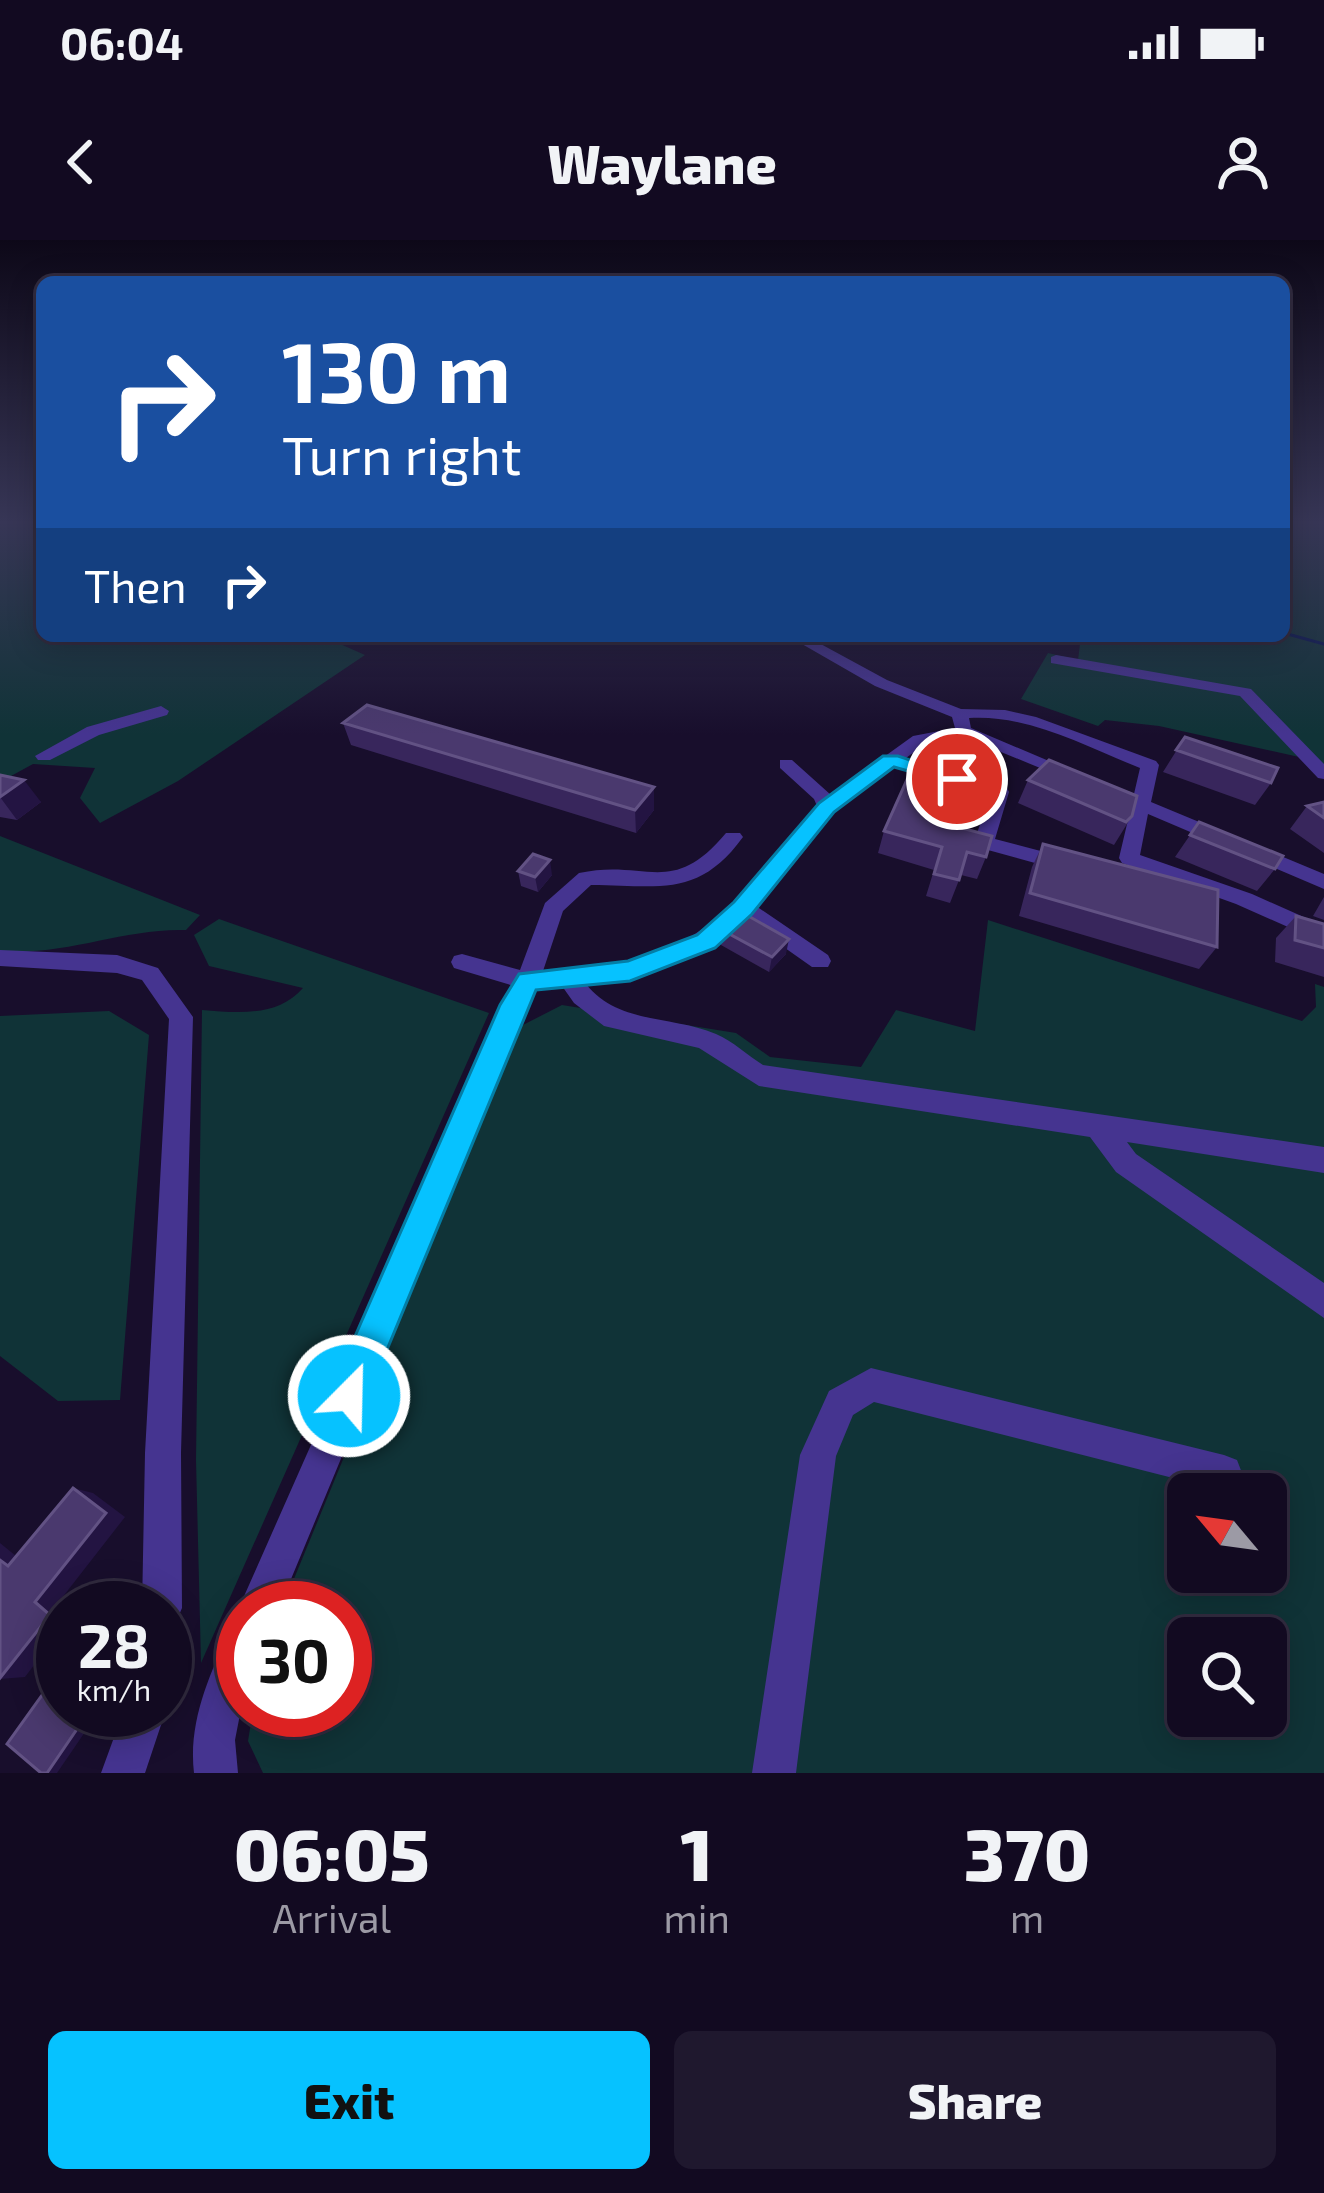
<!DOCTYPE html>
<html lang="en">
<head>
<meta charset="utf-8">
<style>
	body { margin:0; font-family:"Exo 2",sans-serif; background:#1f182e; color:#f1f3f6; height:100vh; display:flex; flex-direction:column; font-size:45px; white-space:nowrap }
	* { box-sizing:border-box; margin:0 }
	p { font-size:39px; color:#9c9aa5 }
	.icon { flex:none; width:66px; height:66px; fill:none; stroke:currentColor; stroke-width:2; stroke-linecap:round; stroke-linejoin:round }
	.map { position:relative; height:1533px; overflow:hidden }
	.sheet { display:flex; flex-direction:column; background:#120a21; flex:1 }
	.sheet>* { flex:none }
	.top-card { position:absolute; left:36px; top:36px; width:1254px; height:366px; border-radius:18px; box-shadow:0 6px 30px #0003,0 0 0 3px #312b3f; background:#1a4fa0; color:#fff; overflow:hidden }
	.needle { width:78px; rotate:299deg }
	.fabs { position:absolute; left:1167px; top:1233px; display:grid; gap:24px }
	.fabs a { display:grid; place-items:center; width:120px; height:120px; border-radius:18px; background:#120a21; box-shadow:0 6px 30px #0003,0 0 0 3px #312b3f; font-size:60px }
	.speed { position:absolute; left:36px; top:1341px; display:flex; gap:24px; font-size:60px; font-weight:700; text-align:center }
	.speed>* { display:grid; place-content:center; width:156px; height:156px; border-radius:50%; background:#120a21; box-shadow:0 6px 30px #0003,0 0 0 3px #312b3f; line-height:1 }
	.speed small { font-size:30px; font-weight:400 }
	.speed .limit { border:18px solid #d22; background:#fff; color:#111 }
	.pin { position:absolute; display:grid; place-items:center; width:102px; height:102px; color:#fff; margin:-51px; border:6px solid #fff; border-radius:50%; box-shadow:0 3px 12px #0007 }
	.me { position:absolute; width:132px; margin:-66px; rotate:23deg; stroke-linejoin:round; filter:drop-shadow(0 0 9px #0008) }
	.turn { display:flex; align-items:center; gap:42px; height:252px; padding:0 48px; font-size:54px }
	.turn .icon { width:156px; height:156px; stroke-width:2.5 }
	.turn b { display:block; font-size:84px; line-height:102px }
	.then { display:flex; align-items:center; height:114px; padding:0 48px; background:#0003; gap:24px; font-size:45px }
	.eta { display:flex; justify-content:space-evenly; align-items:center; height:204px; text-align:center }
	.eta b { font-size:72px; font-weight:800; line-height:84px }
	.action { display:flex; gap:24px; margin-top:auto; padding:24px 48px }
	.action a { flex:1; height:138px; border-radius:18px; background:#06c2ff; color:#111; font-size:48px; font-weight:800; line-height:138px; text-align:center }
	.action a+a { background:#1f182e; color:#f1f3f6 }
	.status { display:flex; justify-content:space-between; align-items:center; height:84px; padding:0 60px; background:#120a21; direction:ltr }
	.status svg { height:33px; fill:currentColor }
	header { display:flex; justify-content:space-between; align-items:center; height:156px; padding:0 48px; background:#120a21; font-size:54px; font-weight:800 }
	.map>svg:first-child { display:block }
</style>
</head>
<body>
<div class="status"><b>06:04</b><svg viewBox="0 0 49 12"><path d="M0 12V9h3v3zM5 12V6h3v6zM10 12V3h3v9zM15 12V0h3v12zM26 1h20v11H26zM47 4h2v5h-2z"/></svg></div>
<header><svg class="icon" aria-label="back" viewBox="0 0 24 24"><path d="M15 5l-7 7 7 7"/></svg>Waylane<svg class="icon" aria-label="person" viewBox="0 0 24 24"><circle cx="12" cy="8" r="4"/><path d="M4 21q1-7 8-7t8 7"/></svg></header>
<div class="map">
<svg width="1324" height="1533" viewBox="0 0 1324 1533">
	<rect width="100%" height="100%" fill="#180e2c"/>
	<path fill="#103337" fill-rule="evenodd" d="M0,281H42V396H322L365,415L178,541L100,583L80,558L95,528L33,524L0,542Z
		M1284,281H1324V528L1317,521L1159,486L1105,480L1098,486L1021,459L1048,413L1078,420L1081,396H1284Z
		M0,596L200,675L186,690C123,688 67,716 0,711Z
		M219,679L489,773L201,1423L196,1220L202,770C239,773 278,777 303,748L209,726L194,695Z
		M988,680L1302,781L1316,767L1315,744L1324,747V1533H263L248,1501L253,1470H345V1368H282L521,786L562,765L736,793L770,817L861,827L896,770L975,791ZM1188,1254H1266V1332H1188ZM1188,1398H1266V1476H1188Z
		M109,771L149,795L120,1160L58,1161L0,1116V776Z"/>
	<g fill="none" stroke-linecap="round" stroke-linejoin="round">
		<path stroke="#05154f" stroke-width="3" d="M1284,393L1324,404"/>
		<path fill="#453490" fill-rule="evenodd" d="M788,396H806L887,440L961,469L1005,470L1036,477L1156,521L1159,525L1151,562L1324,634V649L1148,574L1140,615L1252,654L1324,686V703L1236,664L1122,623L1119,618L1131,567L1096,549L1105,543L1134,554L1140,528C1087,507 1028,474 969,478L971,488L1082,535L1073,540L1067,539L962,496L925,504L834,571L756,666L828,715L831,721L828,727H812L744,679C698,721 648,738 586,744C619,785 671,775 716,794C733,801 747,815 763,825L1324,907V933L1127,902L1136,914L1324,1043V1078L1116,932L1090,897L759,846L699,808L604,786L574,763L562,746L536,749L279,1368H243V1377L239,1368L245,1354L514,746L454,728L451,722L454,716L462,714L520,730L545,663L579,633C646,618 671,659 726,593H740L743,597C698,659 658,645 591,645L563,671L543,731C570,728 600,729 627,723C716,703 762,632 817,566L814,559L780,528V520H792L831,555L913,496L955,488L952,477L875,446Z
			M1056,415L1251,449L1324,524V539L1318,538L1240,456L1051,423V417Z
			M161,466L169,471L167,475L99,495L50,520H38L35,516L87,487Z
			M933,527L1007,548L1009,552L995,599L1071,619V629L1064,631L977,607L974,602L990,555L927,536L924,532Z
			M0,710L117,715L158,728L193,777L181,1213L182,1368L176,1382L165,1386V1368H142L145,1213L169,779L142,740L117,733L0,726Z
			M871,1128L1224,1215L1237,1220L1242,1233L1237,1246L1224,1251L874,1162L853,1175L836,1216L796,1533H752L800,1215L829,1151Z
			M243,1385V1459L235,1500L238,1533H194C188,1482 209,1437 229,1391Z
			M165,1468L166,1470L145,1533H101L124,1470Z"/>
	</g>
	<path fill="#38265c" d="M343,483L654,547V570L636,593L351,505Z
		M1185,497L1271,543L1255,565L1163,532Z
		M0,535L41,562L17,580L0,577Z
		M1028,540L1132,576L1114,605L1018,563Z
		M1324,562V613L1290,589L1307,566Z
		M1199,582L1275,629L1257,651L1175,617Z
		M950,585L986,617L977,639L961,635L950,663L926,656L934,630L878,613L884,591Z
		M1043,604L1217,707L1199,729L1019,676L1032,627Z
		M518,631L552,635L538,652L521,646Z
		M1324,657V680L1313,676Z
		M1296,676L1324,684V737L1275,722L1276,698Z
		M722,690L786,714L769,732L721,705Z"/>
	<path fill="#231442" d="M24,540L41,562L17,580L0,557Z
		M654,547V570L636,593L635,570Z
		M550,620L552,635L538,652L535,637Z
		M789,699L786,714L769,732L772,717Z
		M73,1248L93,1253L125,1277L58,1363L64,1368L63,1387L25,1437L0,1439Z
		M0,1303L32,1329L8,1326L0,1320Z
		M90,1470H100L57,1533H47Z"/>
	<path fill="#4a396e" stroke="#625284" stroke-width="3" d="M367,465L654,547L635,570L343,483Z
		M1185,497L1278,528L1271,543L1176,510Z
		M918,515L968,529L950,585L992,596L986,617L967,612L959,640L934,634L942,607L884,591Z
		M1049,520L1137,556L1132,576L1126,582L1028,540Z
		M0,535L24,540L0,557Z
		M1324,562V578L1307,566Z
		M1199,582L1283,616L1275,629L1190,595Z
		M1043,604L1218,650L1217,707L1030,653Z
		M533,614L550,620L535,637L518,631Z
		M743,673L789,699L772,717L722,690Z
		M1296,676L1324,684V708L1295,700Z
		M73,1248L106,1273L35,1362L50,1375L0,1438V1320L8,1326Z
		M63,1426V1470H90L47,1533H41L7,1504Z"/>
	<linearGradient id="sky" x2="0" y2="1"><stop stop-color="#0d0818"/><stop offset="0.57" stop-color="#373656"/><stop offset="1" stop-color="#373656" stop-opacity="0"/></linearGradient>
	<rect width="1324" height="495" fill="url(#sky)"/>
	<path fill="#06c2ff" stroke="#047ea6" stroke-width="3" d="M883,516H898L967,539L957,545L894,527L834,572L752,674L715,708L630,741L536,750L362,1170L349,1175L335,1170L329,1156L335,1142L500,765L519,734L628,721L697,695L734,662L819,563Z"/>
</svg>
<div class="fabs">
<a><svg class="needle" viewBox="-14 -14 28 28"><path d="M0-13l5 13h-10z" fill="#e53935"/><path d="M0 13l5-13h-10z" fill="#9c9aa5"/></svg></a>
<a><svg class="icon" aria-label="search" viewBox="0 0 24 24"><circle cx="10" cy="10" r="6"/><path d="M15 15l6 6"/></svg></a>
</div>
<div class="speed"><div>28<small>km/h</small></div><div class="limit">30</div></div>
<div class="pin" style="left:957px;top:539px;background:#d93025"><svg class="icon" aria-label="arrive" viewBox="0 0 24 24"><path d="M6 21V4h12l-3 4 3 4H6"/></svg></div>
<svg class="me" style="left:349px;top:1156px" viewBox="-20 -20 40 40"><circle r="17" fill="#06c2ff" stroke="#fff" stroke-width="3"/><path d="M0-11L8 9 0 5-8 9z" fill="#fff"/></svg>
<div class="top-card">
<div class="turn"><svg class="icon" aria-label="right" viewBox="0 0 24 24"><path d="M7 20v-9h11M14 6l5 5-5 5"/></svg><div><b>130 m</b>Turn right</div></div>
<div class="then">Then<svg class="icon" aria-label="right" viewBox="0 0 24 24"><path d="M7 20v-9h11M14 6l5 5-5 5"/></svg></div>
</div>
</div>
<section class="sheet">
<div class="eta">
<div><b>06:05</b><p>Arrival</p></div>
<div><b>1</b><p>min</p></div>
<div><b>370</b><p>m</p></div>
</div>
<div class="action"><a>Exit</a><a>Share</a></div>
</section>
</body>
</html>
